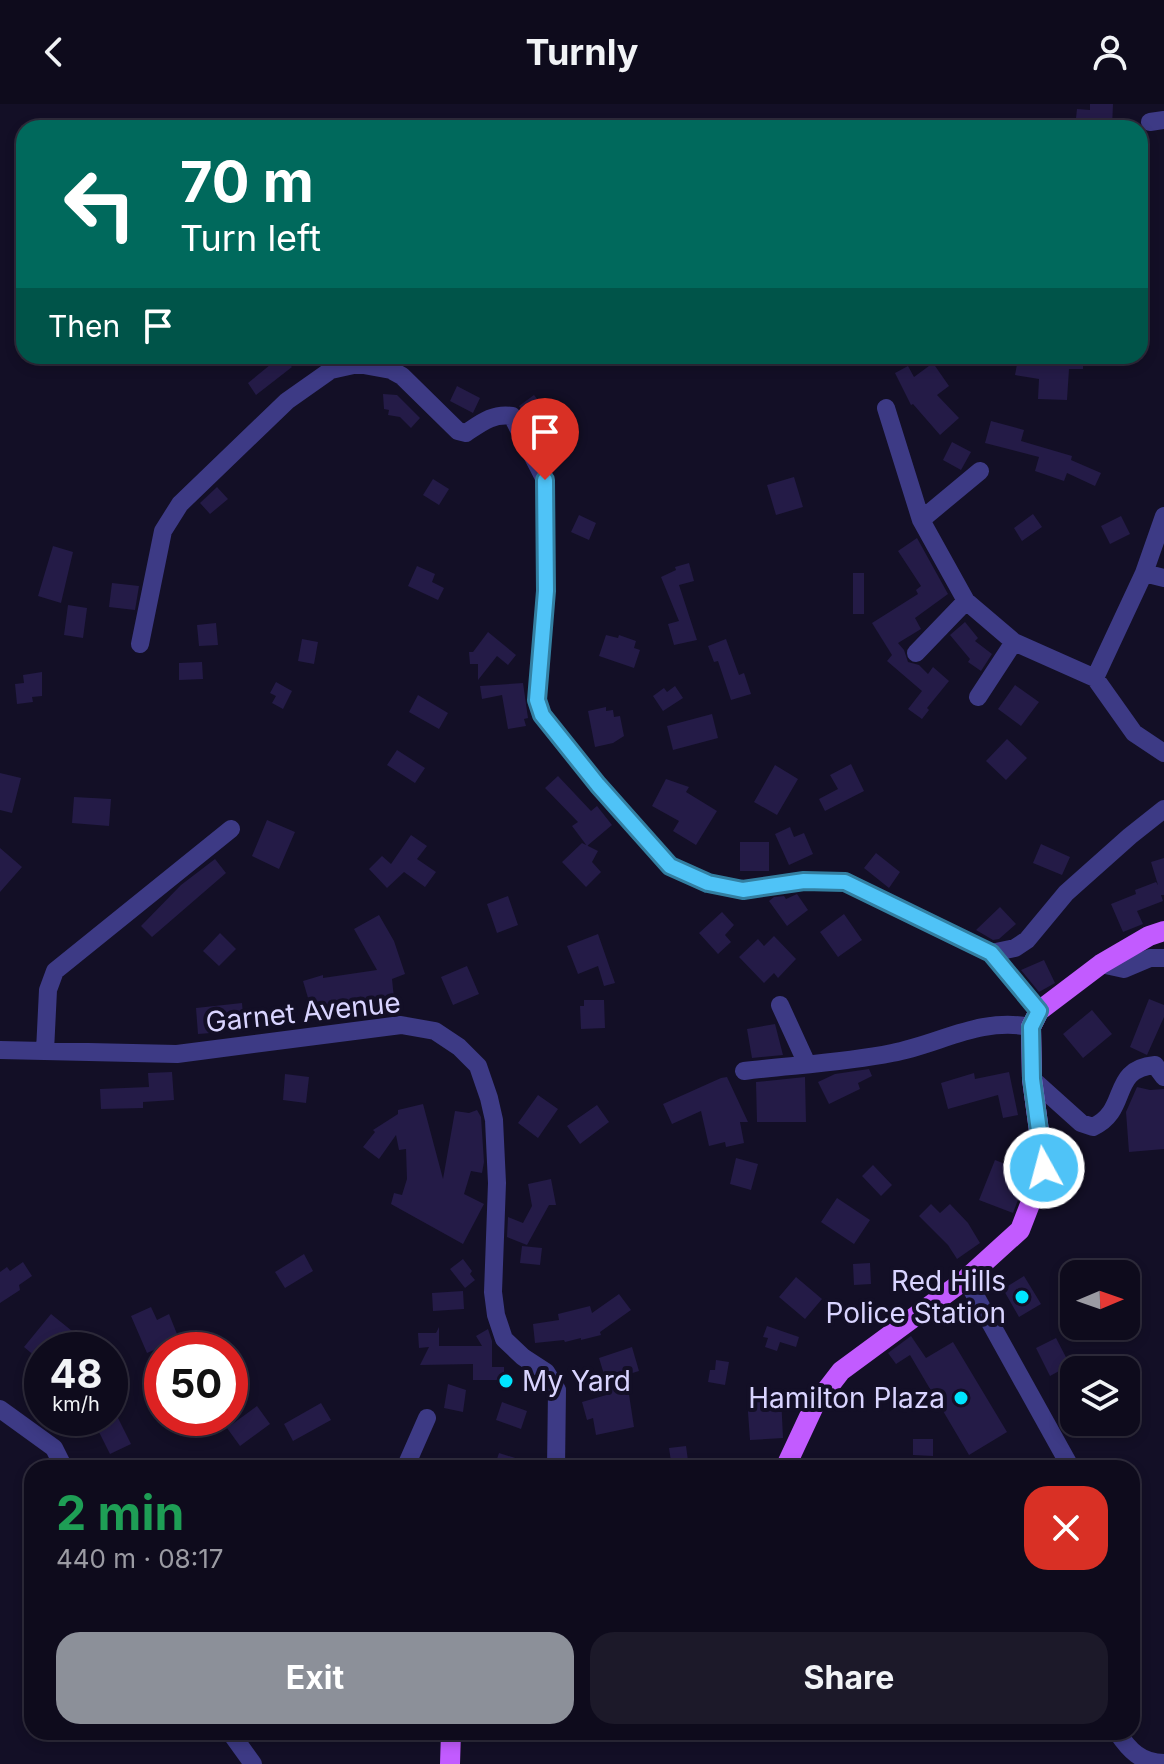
<!DOCTYPE html>
<html lang="en">
<head>
<meta charset="utf-8">
<style>
	body { margin:0; font-family:Inter,sans-serif; background:#1c1929; color:#f1f3f6; height:100vh; display:flex; flex-direction:column; font-size:30px; white-space:nowrap }
	* { box-sizing:border-box; margin:0 }
	p { font-size:26px; color:#9b9ba3 }
	.icon { flex:none; width:44px; height:44px; fill:none; stroke:currentColor; stroke-width:2; stroke-linecap:round; stroke-linejoin:round }
	.map { position:relative; flex:1; overflow:hidden }
	.panel { position:absolute; left:24px; top:1356px; width:1116px; height:280px; display:flex; flex-direction:column; background:#0e0b1c; border-radius:24px; box-shadow:0 4px 12px #0003,0 0 0 2px #2e2b3b }
	.panel>* { flex:none }
	.banner { position:absolute; left:16px; top:16px; width:1132px; height:244px; border-radius:24px; box-shadow:0 4px 12px #0003,0 0 0 2px #2e2b3b; background:#00695c; color:#fff; overflow:hidden }
	.needle { width:52px; rotate:88deg }
	.controls { position:absolute; left:1060px; top:1156px; display:grid; gap:16px }
	.controls a { display:grid; place-items:center; width:80px; height:80px; border-radius:16px; background:#0e0b1c; box-shadow:0 4px 12px #0003,0 0 0 2px #2e2b3b; font-size:40px }
	.speed { position:absolute; left:24px; top:1228px; display:flex; gap:16px; font-size:40px; font-weight:700; text-align:center }
	.speed>* { display:grid; place-content:center; width:104px; height:104px; border-radius:50%; background:#0e0b1c; box-shadow:0 4px 12px #0003,0 0 0 2px #2e2b3b; line-height:1 }
	.speed small { font-size:20px; font-weight:400 }
	.speed .limit { border:12px solid #d22; background:#fff; color:#111 }
	.pin { position:absolute; display:grid; place-items:center; width:68px; height:68px; color:#fff; margin:-82px -34px; border-radius:50% 50% 50% 0; rotate:-45deg; box-shadow:0 0 8px #0007 }
	.pin .icon { rotate:45deg }
	.me { position:absolute; width:88px; margin:-44px; rotate:353deg; stroke-linejoin:round; filter:drop-shadow(0 0 6px #0008) }
	.turn { display:flex; align-items:center; gap:28px; height:168px; padding:0 32px; font-size:36px }
	.turn .icon { width:104px; height:104px; stroke-width:2.5 }
	.turn b { display:block; font-size:56px; line-height:68px }
	.then { display:flex; align-items:center; height:76px; padding:0 32px; background:#0003; gap:16px; font-size:30px }
	.round { display:grid; place-items:center; flex:none; width:84px; height:84px; border-radius:24px; background:#1c1929 }
	.head { display:flex; align-items:center; justify-content:space-between; height:136px; padding:0 32px }
	h1 { font-size:48px; font-weight:700; line-height:60px; color:#1e9e55 }
	.action { display:flex; gap:16px; margin-top:auto; padding:16px 32px }
	.action a { flex:1; height:92px; border-radius:24px; background:#8c9099; color:#fff; font-size:32px; font-weight:700; line-height:92px; text-align:center }
	.action a+a { background:#1c1929; color:#f1f3f6 }
	header { display:flex; justify-content:space-between; align-items:center; height:104px; padding:0 32px; background:#0e0b1c; font-size:36px; font-weight:700 }
	.map>svg:first-child { display:block }
</style>
</head>
<body>
<header><svg class="icon" aria-label="back" viewBox="0 0 24 24"><path d="M15 5l-7 7 7 7"/></svg>Turnly<svg class="icon" aria-label="person" viewBox="0 0 24 24"><circle cx="12" cy="8" r="4"/><path d="M4 21q1-7 8-7t8 7"/></svg></header>
<div class="map">
<svg width="1164" height="1660" viewBox="0 0 1164 1660">
	<rect width="100%" height="100%" fill="#130f26"/>
	<path fill="#241b47" d="M1090,0H1113L1112,24H1075L1077,5L1090,6Z
		M281,252H300L290,261L292,263L256,291L248,279Z
		M1050,252H1083V265H1069L1067,296L1038,295L1039,275L1015,271L1018,255L1050,261Z
		M933,259L949,282L937,291L959,314L940,331L913,300L911,301L895,269L908,262L914,273Z
		M457,282L480,294L473,309L450,297Z
		M383,290L397,291L420,314L411,324L400,313L388,311L389,306L384,305Z
		M534,291L550,311L533,324L519,302Z
		M991,317L1024,326L1021,337L1072,352L1071,356L1101,369L1095,382L1067,369L1064,377L1035,367L1039,353L985,339Z
		M952,338L971,348L961,366L943,356Z
		M794,373L803,403L776,411L767,381Z
		M433,375L449,385L439,401L423,391Z
		M217,383L228,395L210,410L200,399Z
		M1033,410L1042,423L1022,437L1014,424Z
		M579,411L596,419L589,436L571,428Z
		M1121,412L1130,430L1110,440L1101,422Z
		M917,434L948,490L915,514L921,525L898,539L904,546L908,558L919,561L928,570L933,563L949,577L927,604L929,606L922,615L908,605L922,587L887,557L892,551L872,519L918,490L916,486L921,482L898,447Z
		M53,442L73,448L61,499L38,492Z
		M689,459L694,477L679,481L697,536L674,541L668,520L679,517L661,473L676,466L675,463Z
		M417,462L435,470L432,478L444,484L438,496L408,482Z
		M853,469H864V510H853Z
		M112,479L139,482L135,506L109,503Z
		M68,501L87,504L83,534L64,531Z
		M965,518L978,534L975,537L992,550L981,567L968,558L970,555L950,531Z
		M216,519L218,541L199,542L197,521Z
		M488,528L516,551L508,561L497,552L478,576V560H470L469,548H473Z
		M606,531L618,534L619,531L636,537L634,544L640,546L634,564L599,552Z
		M302,535L318,538L314,560L298,557Z
		M726,535L739,571L744,569L751,590L731,596L718,557L714,558L708,542Z
		M202,558L203,575L179,576V559Z
		M42,568V592L32,593L33,598L17,600L15,580L24,579L23,571Z
		M276,578L292,587L283,605L272,599L276,592L270,589Z
		M523,579L528,614L524,615L526,622L508,625L502,591L482,595L480,582Z
		M1015,581L1039,598L1021,622L998,605Z
		M675,582L683,594L663,607L653,592L664,584L667,588Z
		M418,591L448,609L439,625L409,608Z
		M606,603V607L613,606L614,613L620,612L624,632L613,639L595,643L588,607Z
		M712,610L718,634L673,646L667,622Z
		M1007,635L1027,654L1006,676L986,657Z
		M397,646L425,664L415,679L387,661Z
		M851,660L864,687L825,707L819,695L838,685L830,671Z
		M775,661L798,675L777,711L754,698Z
		M0,669L21,674L12,709L0,706Z
		M558,672L591,707L597,702L612,721L587,742L572,722L578,718L545,684Z
		M666,675L689,683L686,688L717,707L696,741L673,727L679,717L652,702Z
		M74,693L111,695L109,722L72,719Z
		M267,716L295,728L279,765L252,752Z
		M790,723L794,733L804,729L813,750L789,761L775,730Z
		M411,731L427,742L417,755L436,768L425,783L404,768L387,784L369,765L382,752L391,760Z
		M740,738H769V767H740Z
		M582,739L598,747L592,758L601,768L586,783L562,758Z
		M1041,740L1070,753L1062,771L1033,759Z
		M0,744L22,763L0,788Z
		M876,749L900,768L889,784L864,764Z
		M1164,754V791H1161L1163,797L1137,807L1143,820L1123,828L1111,800L1136,790L1135,786L1156,778L1158,781L1151,758Z
		M215,755L226,769L152,833L141,822L181,781Z
		M797,790L808,806L787,822L769,797L774,793L784,792L786,795Z
		M508,792L518,821L497,829L487,800Z
		M1000,803L1016,820L999,835L993,836L976,826Z
		M722,808L734,821L725,831L731,838L718,850L699,829Z
		M844,810L862,836L838,853L820,828Z
		M379,811L394,837L405,870L392,875L395,904L343,912L342,905L314,914L303,877L323,871V874L377,866L354,825Z
		M220,829L236,845L219,862L203,847Z
		M598,830L615,879L604,882L598,862L578,870L567,842Z
		M774,832L796,855L778,874L774,869L764,879L739,853L758,835L764,842Z
		M1044,856L1055,879L1039,888L1021,866Z
		M467,862L479,890L453,901L441,873Z
		M1149,895L1164,901V913L1147,951L1130,943Z
		M584,896H604L605,924L581,925L580,902H584Z
		M242,899L244,923L211,925V929L198,930L196,904Z
		M1092,906L1112,930L1083,954L1063,930Z
		M775,920L783,951L752,954L747,925Z
		M869,965L872,972L858,979L860,985L829,1000L818,978L835,970Z
		M172,968L174,996L143,998V1004L101,1005L100,985L149,983L148,969Z
		M1009,968L1018,1011L1003,1014L998,991L948,1005L941,979L974,969L975,975Z
		M285,970L309,973L306,999L283,996Z
		M727,973L748,1018H740L744,1039L726,1043L725,1038L709,1042L701,1007L672,1020L663,1000L721,974Z
		M805,973L806,1018H757L756,978Z
		M1137,983L1150,986L1164,985V1045L1129,1048L1126,1008Z
		M538,991L558,1005L538,1034L518,1019Z
		M423,1000L443,1075L455,1007L469,1009L477,1006L481,1013L484,1058L482,1069L471,1067L464,1090L484,1100L463,1140L391,1100L394,1089L402,1091L407,1075L406,1045L399,1046L396,1031L379,1055L363,1043L375,1028L373,1026L398,1010V1006Z
		M597,1001L609,1018L580,1040L567,1022Z
		M736,1054L758,1060L751,1086L730,1080Z
		M995,1056L1028,1069L1013,1109L979,1096Z
		M873,1061L892,1081L881,1092L862,1072Z
		M551,1075L556,1101H549L527,1141L507,1133L508,1113L523,1119L532,1102L528,1080Z
		M837,1094L870,1116L854,1140L821,1118Z
		M931,1100L940,1109L950,1100L968,1119L980,1139L957,1155L948,1141L919,1112Z
		M522,1142L542,1144L540,1161L520,1159Z
		M304,1150L313,1167L285,1184L275,1168Z
		M463,1155L472,1167L470,1170L475,1176L465,1184L450,1165Z
		M23,1158L32,1172L19,1181L20,1186L0,1199V1168L7,1163L10,1167Z
		M870,1159L871,1180L854,1181L853,1160Z
		M1024,1172L1041,1200L1019,1213L1003,1185Z
		M796,1173L822,1195L805,1215L779,1193Z
		M463,1187L464,1205L433,1207L432,1189Z
		M619,1190L631,1206L600,1228L601,1231L581,1236V1234L565,1238L564,1236L535,1239L533,1220L559,1216L558,1210L590,1202L592,1209Z
		M151,1203L157,1216L169,1210L179,1235L147,1249L131,1212Z
		M51,1210L77,1231L66,1246H42V1258L24,1243Z
		M767,1222L799,1233L796,1243L780,1238L777,1247L765,1243L768,1234L763,1233Z
		M439,1223V1242H482L476,1232L488,1225L492,1237V1263H504V1276H473V1260L420,1261L429,1243L419,1244L418,1229H436Z
		M911,1232L926,1254L953,1238L1007,1328L969,1351L910,1251L896,1260L888,1249Z
		M1056,1234L1070,1261L1050,1272L1036,1244Z
		M632,1243L639,1267L626,1271L634,1323L596,1331L593,1314L587,1316L582,1298L610,1290L599,1254Z
		M716,1256L729,1258L725,1281L708,1278L710,1266H715Z
		M448,1280L466,1286L463,1308L444,1304Z
		M781,1292L783,1334L750,1336L747,1294Z
		M502,1298L527,1307L521,1325L496,1316Z
		M321,1299L331,1316L293,1337L284,1320Z
		M257,1302L270,1320L240,1342L227,1324Z
		M92,1314H118L131,1340L110,1350Z
		M913,1335H933V1352L913,1351Z
		M686,1342L689,1364H672L669,1344Z
		M499,1349L538,1361V1364H494Z"/>
	<g fill="none" stroke-linecap="round" stroke-linejoin="round">
		<path stroke="#3d3a85" stroke-width="18" d="M1150,18L1164,16
			M886,304L921,416L966,497L1014,538L1095,574L1134,629L1164,649
			M921,416L980,367
			M1144,469L1164,474
			M140,540L163,427L180,400L287,297L331,266L358,260L391,266L402,272L458,327L466,329C481,319 493,309 512,312L545,376L546,487L537,596L542,611L598,681L670,762L708,779L743,786L804,777L845,778L991,849L1039,907
			M916,549L966,497
			M1095,574L1144,469L1164,412
			M978,593L1014,538
			M991,849L1015,844L1027,836L1066,789L1130,732L1164,705
			M1101,860L1124,865L1150,854H1164
			M780,901L807,960
			M0,946L177,950L401,921L435,927L459,943L478,962L489,994L494,1016L497,1079L493,1188L496,1211L504,1235L523,1253L546,1268L557,1286L556,1364
			M45,947L48,886L55,867L231,725
			M744,967C793,961 843,959 892,949C941,940 978,913 1031,923
			M1032,975L1081,1019L1093,1023C1130,1006 1109,965 1155,961L1164,973
			M966,1175L1071,1364
			M0,1305L54,1344L64,1364
			M405,1364L427,1314
			M230,1628L253,1660
			M1117,1628C1129,1646 1141,1659 1164,1659"/>
		<path stroke="#c25bff" stroke-width="20" d="M785,1364L814,1302L841,1267L966,1175L1020,1126L1044,1064L1032,975L1031,923L1039,907L1101,860L1149,832L1164,827
			M450,1660L451,1628"/>
	</g>
	<g fill="none" stroke-linecap="round" stroke-linejoin="round">
		<defs>
			<path id="route" d="M545,376L546,487L537,596L542,611L598,681L670,762L708,779L743,786L804,777L845,778L991,849L1039,907L1031,923L1032,975L1044,1064"/>
		</defs>
		<use href="#route" stroke="#337fa1" stroke-width="20"/>
		<use href="#route" stroke="#4fc3f7" stroke-width="14"/>
	</g>
	<g fill="#00e5ff" stroke="#130f26" stroke-width="3">
		<circle cx="1022" cy="1193" r="8"/>
		<circle cx="506" cy="1277" r="8"/>
		<circle cx="961" cy="1294" r="8"/>
	</g>
	<g text-anchor="middle" stroke-width="8" stroke-linejoin="round" paint-order="stroke">
		<g font-size="28" fill="#d9d4ff" stroke="#130f26">
			<text transform="translate(303 908) rotate(-6)" y="10">Garnet Avenue</text>
		</g>
		<g font-size="28" fill="#d9d4ff" stroke="#130f26" text-anchor="end">
			<text x="1006" y="1187">Red Hills<tspan x="1006" dy="32">Police Station</tspan></text>
			<text x="522" y="1287" text-anchor="start">My Yard</text>
			<text x="945" y="1304">Hamilton Plaza</text>
		</g>
	</g>
</svg>
<div class="controls">
<a><svg class="needle" viewBox="-14 -14 28 28"><path d="M0-13l5 13h-10z" fill="#e53935"/><path d="M0 13l5-13h-10z" fill="#9b9ba3"/></svg></a>
<a><svg class="icon" aria-label="layers" viewBox="0 0 24 24"><path d="M12 4l9 5-9 5-9-5zM3 14l9 5 9-5"/></svg></a>
</div>
<div class="speed"><div>48<small>km/h</small></div><div class="limit">50</div></div>
<div class="pin" style="left:545px;top:376px;background:#d93025"><svg class="icon" aria-label="arrive" viewBox="0 0 24 24"><path d="M6 21V4h12l-3 4 3 4H6"/></svg></div>
<svg class="me" style="left:1044px;top:1064px" viewBox="-20 -20 40 40"><circle r="17" fill="#4fc3f7" stroke="#fff" stroke-width="3"/><path d="M0-11L8 9 0 5-8 9z" fill="#fff"/></svg>
<div class="banner">
<div class="turn"><svg class="icon" aria-label="left" viewBox="0 0 24 24"><path d="M17 20v-9H6M10 6l-5 5 5 5"/></svg><div><b>70 m</b>Turn left</div></div>
<div class="then">Then<svg class="icon" aria-label="arrive" viewBox="0 0 24 24"><path d="M6 21V4h12l-3 4 3 4H6"/></svg></div>
</div>
<section class="panel">
<div class="head"><div><h1>2 min</h1><p>440 m · 08:17</p></div><a class="round" style="background:#d93025;color:#fff"><svg class="icon" aria-label="close" viewBox="0 0 24 24"><path d="M6 6l12 12M18 6L6 18"/></svg></a></div>
<div class="action"><a>Exit</a><a>Share</a></div>
</section>
</div>
</body>
</html>
